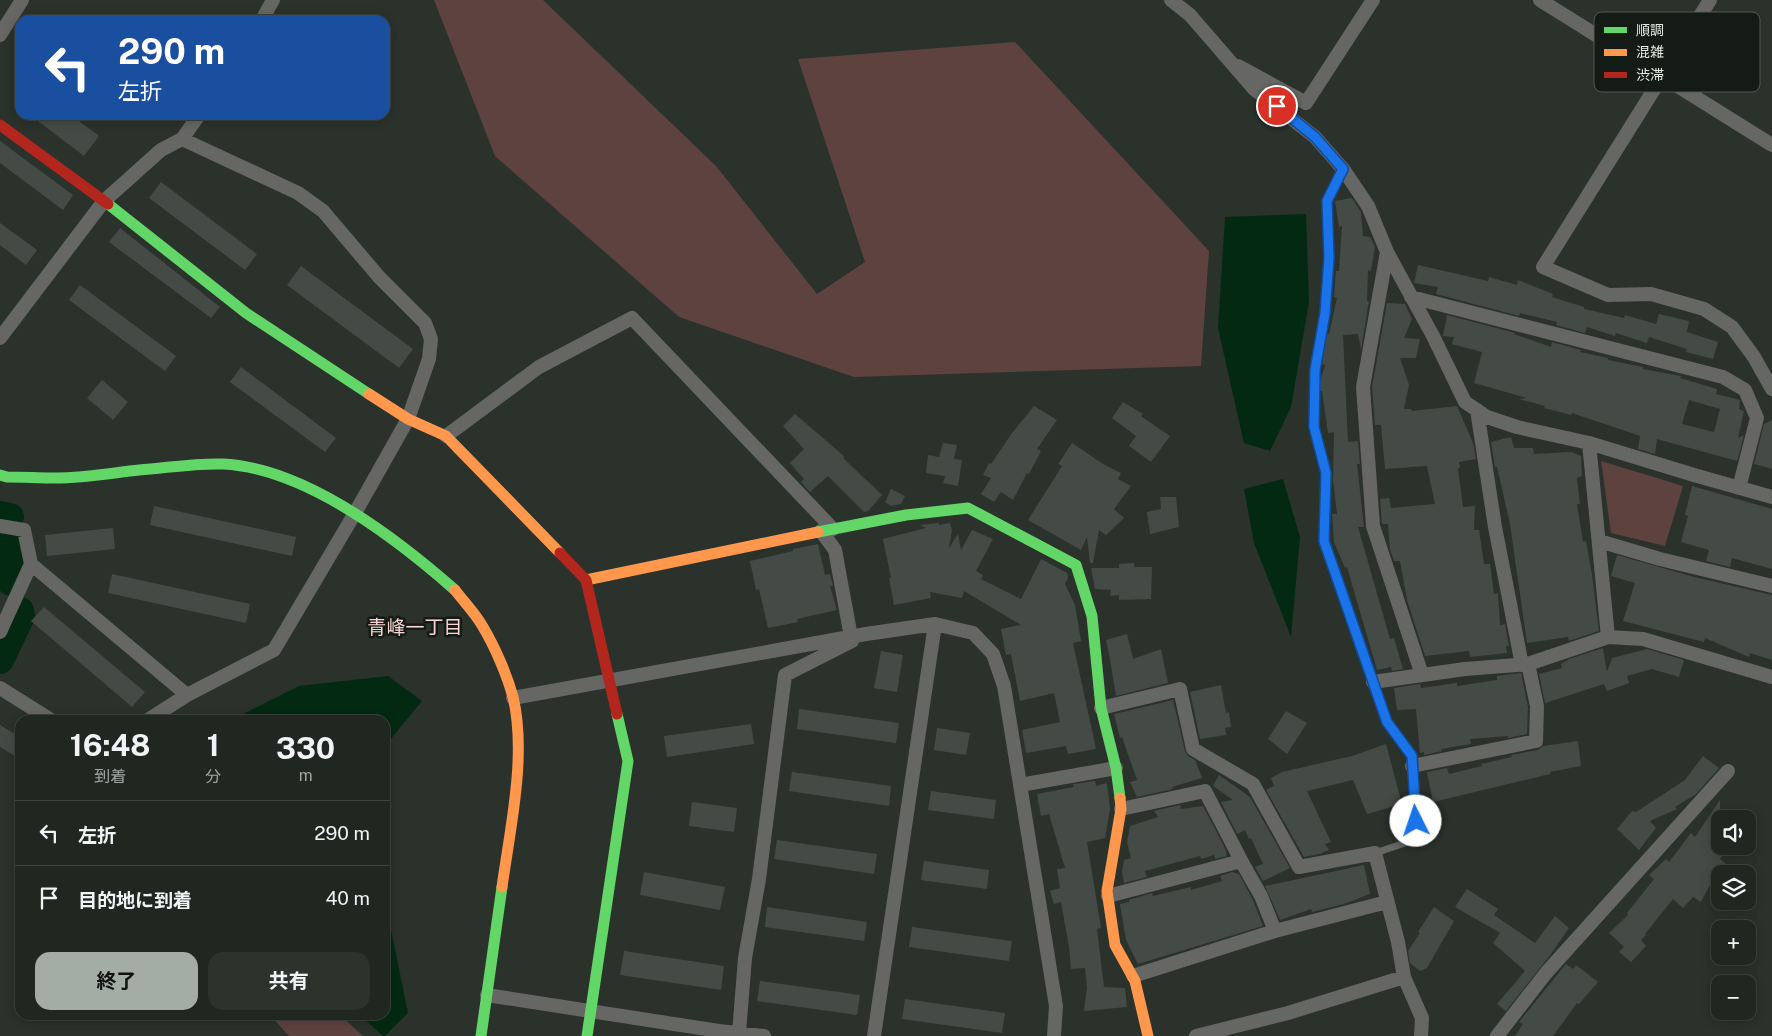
<!DOCTYPE html>
<html lang="ja">
<head>
<meta charset="utf-8">
<style>
	body { margin:0; font-family:"Public Sans","Noto Sans JP",sans-serif; background:#2d322d; color:#f1f3f6; height:100vh; display:flex; flex-direction:column; font-size:19px; white-space:nowrap }
	* { box-sizing:border-box; margin:0 }
	p { font-size:16px; color:#a2a5a5 }
	.icon { flex:none; width:28px; height:28px; fill:none; stroke:currentColor; stroke-width:2; stroke-linecap:round; stroke-linejoin:round }
	.map { position:relative; flex:1; overflow:hidden }
	.panel { position:absolute; left:15px; top:715px; width:375px; height:305px; display:flex; flex-direction:column; background:#202620; border-radius:15px; box-shadow:0 2px 12px #0003,0 0 0 1px #3d433e }
	.panel>* { flex:none }
	.top-card { position:absolute; left:15px; top:15px; width:375px; height:105px; border-radius:15px; box-shadow:0 2px 12px #0003,0 0 0 1px #3d433e; background:#1a4fa0; color:#fff; overflow:hidden }
	.buttons { position:absolute; left:1711px; top:810px; display:grid; gap:10px }
	.buttons a { display:grid; place-items:center; width:45px; height:45px; border-radius:10px; background:#202620; box-shadow:0 2px 12px #0003,0 0 0 1px #3d433e; font-size:25px }
	.pin { position:absolute; display:grid; place-items:center; width:42px; height:42px; color:#fff; margin:-21px; border:2px solid #fff; border-radius:50%; box-shadow:0 1px 5px #0007 }
	.me { position:absolute; width:55px; margin:-28px; rotate:356deg; stroke-linejoin:round; filter:drop-shadow(0 0 4px #0008) }
	.turn { display:flex; align-items:center; gap:18px; height:105px; padding:0 20px; font-size:22px }
	.turn .icon { width:65px; height:65px; stroke-width:2.5 }
	.turn b { display:block; font-size:35px; line-height:42px }
	.eta { display:flex; justify-content:space-evenly; align-items:center; height:85px; text-align:center }
	.eta b { font-size:30px; font-weight:700; line-height:35px }
	.cta { display:flex; gap:10px; margin-top:auto; padding:10px 20px }
	.cta a { flex:1; height:58px; border-radius:15px; background:#a3aca5; color:#111; font-size:20px; font-weight:700; line-height:58px; text-align:center }
	.cta a+a { background:#2d322d; color:#f1f3f6 }
	ul { padding:0; list-style:none }
	li { display:flex; align-items:center; gap:15px; height:65px; padding:0 20px; border-top:1px solid #3d433e }
	li div { flex:1 }
	li b { display:block; font-size:19px }
	li em { font-style:normal }
	.map>svg:first-child { display:block }
</style>
</head>
<body>
<div class="map">
<svg width="1772" height="1036" viewBox="0 0 1772 1036">
	<rect width="100%" height="100%" fill="#2a322b"/>
	<path fill="#5e4240" d="M434,0H543L716,166L817,294L865,262L798,59L1015,42L1209,251L1201,366L854,377L679,317L495,156Z
		M1601,461L1683,486L1665,546L1611,533Z
		M270,1015H340L363,1036H289Z"/>
	<path fill="#042912" d="M1306,214L1309,302L1291,407L1270,451L1244,443L1218,328L1225,217Z
		M1283,479L1300,537L1291,637L1254,543L1244,489Z
		M388,676L422,701L385,746V720H231L299,686Z
		M385,900L408,1013L385,1036H383L360,1015H385Z"/>
	<g fill="none" stroke-linecap="round" stroke-linejoin="round">
		<path stroke="#042912" stroke-width="28" d="M0,515L10,517
			M10,537L11,582
			M0,660L21,616L20,611"/>
	</g>
	<path fill="#444b46" fill-rule="evenodd" d="M30,115H71L99,136L84,156Z
		M0,141L73,195L63,210L0,163Z
		M161,182L257,254L245,270L149,198Z
		M1352,198L1361,212L1363,236L1370,237L1375,247L1371,271L1368,270L1367,301H1369L1361,350L1358,334L1343,335L1348,442L1358,441L1360,464H1357L1364,527H1358L1390,639L1394,638L1403,669L1392,671L1391,667L1377,670L1347,567L1345,568L1334,542L1332,514H1337L1333,480L1334,432L1328,433L1322,391H1320V382L1325,365L1322,364L1327,334H1329L1337,298L1334,297L1336,271H1339L1342,226L1339,227L1335,201Z
		M0,223L37,250L26,265L0,245Z
		M120,228L220,307L211,318L109,242Z
		M1418,265L1488,281L1489,277L1517,285L1518,280L1553,294L1552,297L1584,307V309L1624,318L1625,315L1656,324L1659,314L1689,321L1687,332L1718,342L1713,359L1686,352L1687,349L1649,337L1647,343L1616,333L1615,336L1587,327L1585,333L1556,325L1557,322L1520,313L1519,316L1436,294L1438,287L1414,283Z
		M301,266L413,349L399,368L287,285Z
		M80,285L176,356L165,371L69,300Z
		M1387,303L1405,304L1412,319L1404,338L1420,339L1416,358H1400L1409,385L1404,409H1411L1412,411L1457,406L1473,443L1476,459L1459,462L1460,468H1458L1463,507L1475,506L1474,530H1479L1484,564H1490L1494,594L1498,593L1500,625L1505,624L1509,646H1506L1507,653L1470,657L1469,651L1425,656L1407,600L1400,561H1394L1390,549L1388,524H1382L1380,499L1389,498L1391,508L1435,504L1427,466L1385,469L1381,425H1375L1372,387Z
		M1447,315L1515,333L1514,334L1551,347L1552,342L1581,350L1580,352L1608,358V360L1643,367V369L1681,376L1680,378L1717,389L1716,394L1740,400L1739,409L1744,411L1738,438L1744,435L1737,461L1657,439L1655,454L1638,449L1640,436L1572,413L1571,415L1544,408L1545,406L1519,399L1527,398L1474,383L1482,352L1452,344L1454,337L1443,336ZM1689,400L1720,409L1714,432L1682,424Z
		M241,367L336,438L325,452L230,382Z
		M102,380L128,402L113,420L87,398Z
		M1123,402L1143,414L1141,416L1170,436L1151,462L1129,446L1136,436L1112,418Z
		M1034,406L1057,420L1037,449L1041,451L1029,474L1027,473L1013,500L1001,492L994,502L981,494L991,478L983,475L989,463L991,464L1012,433Z
		M795,414L844,456L843,458L882,495L868,511L864,512L828,476L810,492L801,482L804,479L790,463L804,449L783,426Z
		M1772,420V469L1754,464L1764,424Z
		M1511,437L1514,448H1533L1534,454L1571,452L1581,456L1582,476L1577,478L1580,504H1577L1583,542L1586,541L1592,575L1599,631L1569,641L1568,637L1527,643L1510,524L1497,467H1495L1491,442Z
		M943,443L957,445L954,459L962,460L958,486L943,483L945,476L926,473L928,455L939,457Z
		M1072,443L1103,464L1121,473L1118,479L1131,486L1114,509L1124,518L1106,535L1099,530L1093,563H1090L1087,537L1081,550L1028,520L1062,466L1058,464Z
		M1692,486L1772,509V569L1732,558L1730,567L1706,561L1709,550L1681,542L1688,516L1685,515Z
		M891,489L905,496L901,504L891,506L885,502Z
		M1160,497H1176L1179,527L1150,534L1147,512L1161,509Z
		M154,506L296,537L292,556L150,525Z
		M939,523V525L950,523L952,530L949,548L958,534L961,550L972,530L993,539L976,571L983,575L981,579L1021,599L1041,559L1067,573L1068,578L1065,584L1075,605L1081,641L1073,643L1096,749L1068,754L1066,746L1026,753L1022,730L1060,722L1054,693L1020,701L1011,654L1006,655L1001,629L1021,625L964,591L962,598L930,592L931,598L894,605L889,578H891L883,539L926,528L920,525Z
		M113,528L115,549L47,556L45,535Z
		M818,544L825,575L830,574L833,586H830L837,610L797,619L798,622L768,628L759,589L756,590L750,561L793,551V549Z
		M1617,555L1694,577L1772,595V660L1750,653L1749,657L1705,638L1704,642L1623,621L1635,583L1611,576Z
		M1134,563V567H1152L1151,599L1119,600V595L1110,596L1111,590L1095,589L1091,568H1119V564Z
		M112,574L250,604L246,623L108,593Z
		M44,607L145,692L132,707L31,621Z
		M1127,634L1133,659L1161,649L1168,683L1116,696L1110,659L1106,640Z
		M1603,648L1607,672L1612,658L1647,649L1684,660L1679,677L1652,669L1627,676L1629,683L1607,691L1604,684L1545,703L1539,674L1562,668L1561,664L1569,659Z
		M881,651L903,655L897,692L874,688Z
		M1521,673L1528,707L1527,734L1508,738V736L1470,739L1471,744L1441,749L1442,751L1424,755V752L1420,753L1416,709L1397,710L1394,688L1420,684L1421,688L1457,683V686L1497,680V676Z
		M1221,685L1226,713L1229,712L1231,727L1225,728L1226,735L1200,739L1190,692Z
		M1173,700L1185,751L1188,756L1195,760L1202,778L1172,787L1173,789L1137,797L1130,782L1137,780L1122,737L1120,738L1114,714Z
		M799,709L899,723L896,743L797,729Z
		M1286,711L1307,723L1287,754L1268,739Z
		M751,724L754,744L667,757L664,736Z
		M0,725L20,737V759L0,747Z
		M937,728L970,733L966,755L934,750Z
		M1578,741L1581,766L1550,772V774L1433,802L1427,772L1447,768L1449,774L1482,766L1481,764L1512,757L1511,755L1538,750L1543,746Z
		M1386,744L1402,804L1367,814L1353,780L1307,791L1331,842L1325,844L1329,850L1319,854L1304,857L1266,790L1274,786L1271,778L1282,772L1352,756Z
		M1703,756L1719,768L1696,794L1675,807L1677,809L1650,821L1656,828L1639,850L1617,829L1632,811L1636,812L1685,780Z
		M792,772L891,786L889,806L789,791Z
		M1219,775L1250,797L1290,868L1263,881L1255,867L1263,864L1251,838L1249,839L1245,830L1237,834L1221,802L1233,800L1213,786Z
		M1095,781L1096,786L1107,783L1110,809L1105,838L1087,842L1101,928L1097,929L1104,987L1125,988L1127,1007L1084,1011L1087,988L1085,968L1071,969L1069,947L1061,902L1054,904L1050,891L1060,888L1057,869L1065,868L1049,814L1041,816L1037,794L1074,787L1073,784Z
		M931,791L996,800L994,819L928,810Z
		M1720,800V846H1731L1720,859L1727,865L1710,885L1701,902L1693,897L1683,908L1673,899L1645,934L1646,935L1641,940L1646,946L1631,962L1619,952L1624,947L1609,933L1628,915L1627,913L1654,879L1649,875L1666,859L1669,862L1691,833L1695,837Z
		M692,802L737,808L734,832L689,826Z
		M1180,805L1181,809L1203,806L1224,846L1227,856L1215,859L1214,855L1201,859L1200,856L1145,871L1147,877L1124,883L1122,872L1124,860L1131,858L1127,842L1130,826L1158,817L1154,811Z
		M777,840L877,854L874,874L774,859Z
		M924,861L989,870L987,889L921,880Z
		M1364,865L1370,894L1344,904L1312,912L1311,909L1280,920L1265,886Z
		M644,872L725,887L720,910L640,895Z
		M1232,872L1239,874L1253,900L1263,926L1138,964L1126,940L1120,904L1129,902V900L1152,893L1153,896L1191,887V890L1222,881L1220,876Z
		M1467,889L1498,909L1494,915L1535,943L1555,916L1569,928L1551,954L1506,1011L1497,1004L1525,971L1493,943L1500,933L1455,907Z
		M767,907L867,922L864,941L765,927Z
		M1434,907L1454,921L1427,968L1420,971L1410,963L1408,951L1420,933L1418,932Z
		M912,927L1012,941L1009,961L909,947Z
		M624,951L724,966L721,990L620,975Z
		M1566,964L1573,969L1576,965L1598,982L1579,1004L1577,1003L1553,1036H1515L1523,1024L1519,1022Z
		M760,981L860,995L857,1015L757,1001Z
		M905,999L1005,1013L1002,1033L902,1019Z"/>
	<g fill="none" stroke-linecap="round" stroke-linejoin="round">
		<path stroke="#666664" stroke-width="7" d="M1343,169L1327,201L1329,258L1325,313L1315,370L1314,427L1327,473L1324,541L1387,722L1412,756L1417,839L1375,853"/>
		<path stroke="#666664" stroke-width="14" d="M1171,0L1190,15L1254,89L1315,137L1343,169L1368,206L1387,252L1433,336L1465,402L1487,417L1517,427L1589,443L1694,475L1772,497
			M1540,0L1772,145
			M1710,0L1543,267L1608,295L1651,294L1704,309L1732,327L1754,357L1772,389
			M262,20L273,0
			M0,35L22,0
			M1238,66L1306,103L1373,0
			M1387,252L1363,387L1373,526L1422,675
			M1411,297L1723,377L1745,390L1757,418L1739,488
			M0,338L104,201L161,150L182,139L199,115
			M1477,410L1495,527L1522,665
			M446,436L539,367L632,318L833,529
			M1589,443L1608,637
			M0,526L24,530L31,564L0,632
			M821,531L835,550L851,637
			M1599,541L1660,559L1772,586
			M31,564L187,695
			M1373,682L1465,669L1528,664L1608,637L1643,639L1772,677
			M0,688L51,720
			M513,698L866,634L935,624L973,633L993,654L1004,686L1056,1006L1054,1036
			M1101,708L1180,689L1193,749L1253,784L1299,867L1375,853L1398,942L1404,977L1288,1013L1196,1036
			M148,720L187,695L274,650L355,513L408,419L429,359L431,339L425,323L379,277L323,211L298,193L182,139
			M1412,766L1536,741L1537,706L1528,664
			M1020,785L1116,768
			M1121,809L1205,791L1244,866L1261,896L1275,931L1387,902
			M1108,896L1241,861
			M1133,976L1275,931
			M1404,977L1422,1018L1421,1036
			M487,995L719,1031L764,1036
			M739,1033L745,958L759,879L785,675L852,641
			M874,1036L935,624
			M1497,1036L1546,973L1728,771"/>
		<path stroke="#63d668" stroke-width="11" d="M108,204L246,313L369,394
			M0,475L7,477C23,477 40,478 56,478C84,478 112,473 139,470C167,468 195,463 223,464C305,468 396,538 455,590
			M818,532L906,515L968,508L1076,565L1092,616L1101,708L1116,768L1120,798
			M481,1036L502,887
			M587,1036L628,761L617,714"/>
		<path stroke="#ff974d" stroke-width="11" d="M369,394L408,419L446,436L560,553
			M586,580L818,532
			M455,590C464,602 476,614 483,627C495,647 507,675 513,697C527,755 510,829 502,887
			M1120,798L1121,809L1107,891L1115,945L1135,981L1148,1036"/>
		<path stroke="#b3261e" stroke-width="11" d="M0,125L108,204
			M560,553L586,580L617,714"/>
	</g>
	<g fill="none" stroke-linecap="round" stroke-linejoin="round">
		<defs>
			<path id="route" d="M1277,106L1315,137L1343,169L1327,201L1329,258L1325,313L1315,370L1314,427L1326,473L1324,541L1387,722L1412,756L1416,821"/>
		</defs>
		<use href="#route" stroke="#114b97" stroke-width="12"/>
		<use href="#route" stroke="#1a73e8" stroke-width="9"/>
	</g>
	<g text-anchor="middle" stroke-width="5" stroke-linejoin="round" paint-order="stroke">
		<g font-size="19" fill="#f9d5d4" stroke="#141a15">
			<text x="415" y="634">青峰一丁目</text>
		</g>
	</g>
	<rect x="1594" y="12" width="166" height="80" rx="8" fill="#141a15" stroke="#525954" stroke-width="1"/>
	<rect x="1604" y="27" width="23" height="6" fill="#63d668"/>
	<rect x="1604" y="49" width="23" height="7" fill="#ff974d"/>
	<rect x="1604" y="72" width="23" height="6" fill="#b3261e"/>
	<g font-size="14" fill="#e4ede6">
		<text x="1636" y="35">順調</text>
		<text x="1636" y="57">混雑</text>
		<text x="1636" y="80">渋滞</text>
	</g>
</svg>
<div class="buttons">
<a><svg class="icon" aria-label="sound" viewBox="0 0 24 24"><path d="M4 9h4l5-4v14l-5-4H4zM17 9q2 3 0 6"/></svg></a>
<a><svg class="icon" aria-label="layers" viewBox="0 0 24 24"><path d="M12 4l9 5-9 5-9-5zM3 14l9 5 9-5"/></svg></a>
<a>+</a>
<a>−</a>
</div>
<div class="pin" style="left:1277px;top:106px;background:#d93025"><svg class="icon" aria-label="arrive" viewBox="0 0 24 24"><path d="M6 21V4h12l-3 4 3 4H6"/></svg></div>
<svg class="me" style="left:1416px;top:821px" viewBox="-20 -20 40 40"><circle r="19" fill="#fff"/><path d="M0-13L10 11 0 6-10 11z" fill="#1a73e8"/></svg>
<div class="top-card">
<div class="turn"><svg class="icon" aria-label="left" viewBox="0 0 24 24"><path d="M17 20v-9H6M10 6l-5 5 5 5"/></svg><div><b>290 m</b>左折</div></div>
</div>
<section class="panel">
<div class="eta">
<div><b>16:48</b><p>到着</p></div>
<div><b>1</b><p>分</p></div>
<div><b>330</b><p>m</p></div>
</div>
<ul>
<li><svg class="icon" aria-label="left" viewBox="0 0 24 24"><path d="M17 20v-9H6M10 6l-5 5 5 5"/></svg><div><b>左折</b></div><em>290 m</em></li>
<li><svg class="icon" aria-label="arrive" viewBox="0 0 24 24"><path d="M6 21V4h12l-3 4 3 4H6"/></svg><div><b>目的地に到着</b></div><em>40 m</em></li>
</ul>
<div class="cta"><a>終了</a><a>共有</a></div>
</section>
</div>
</body>
</html>
